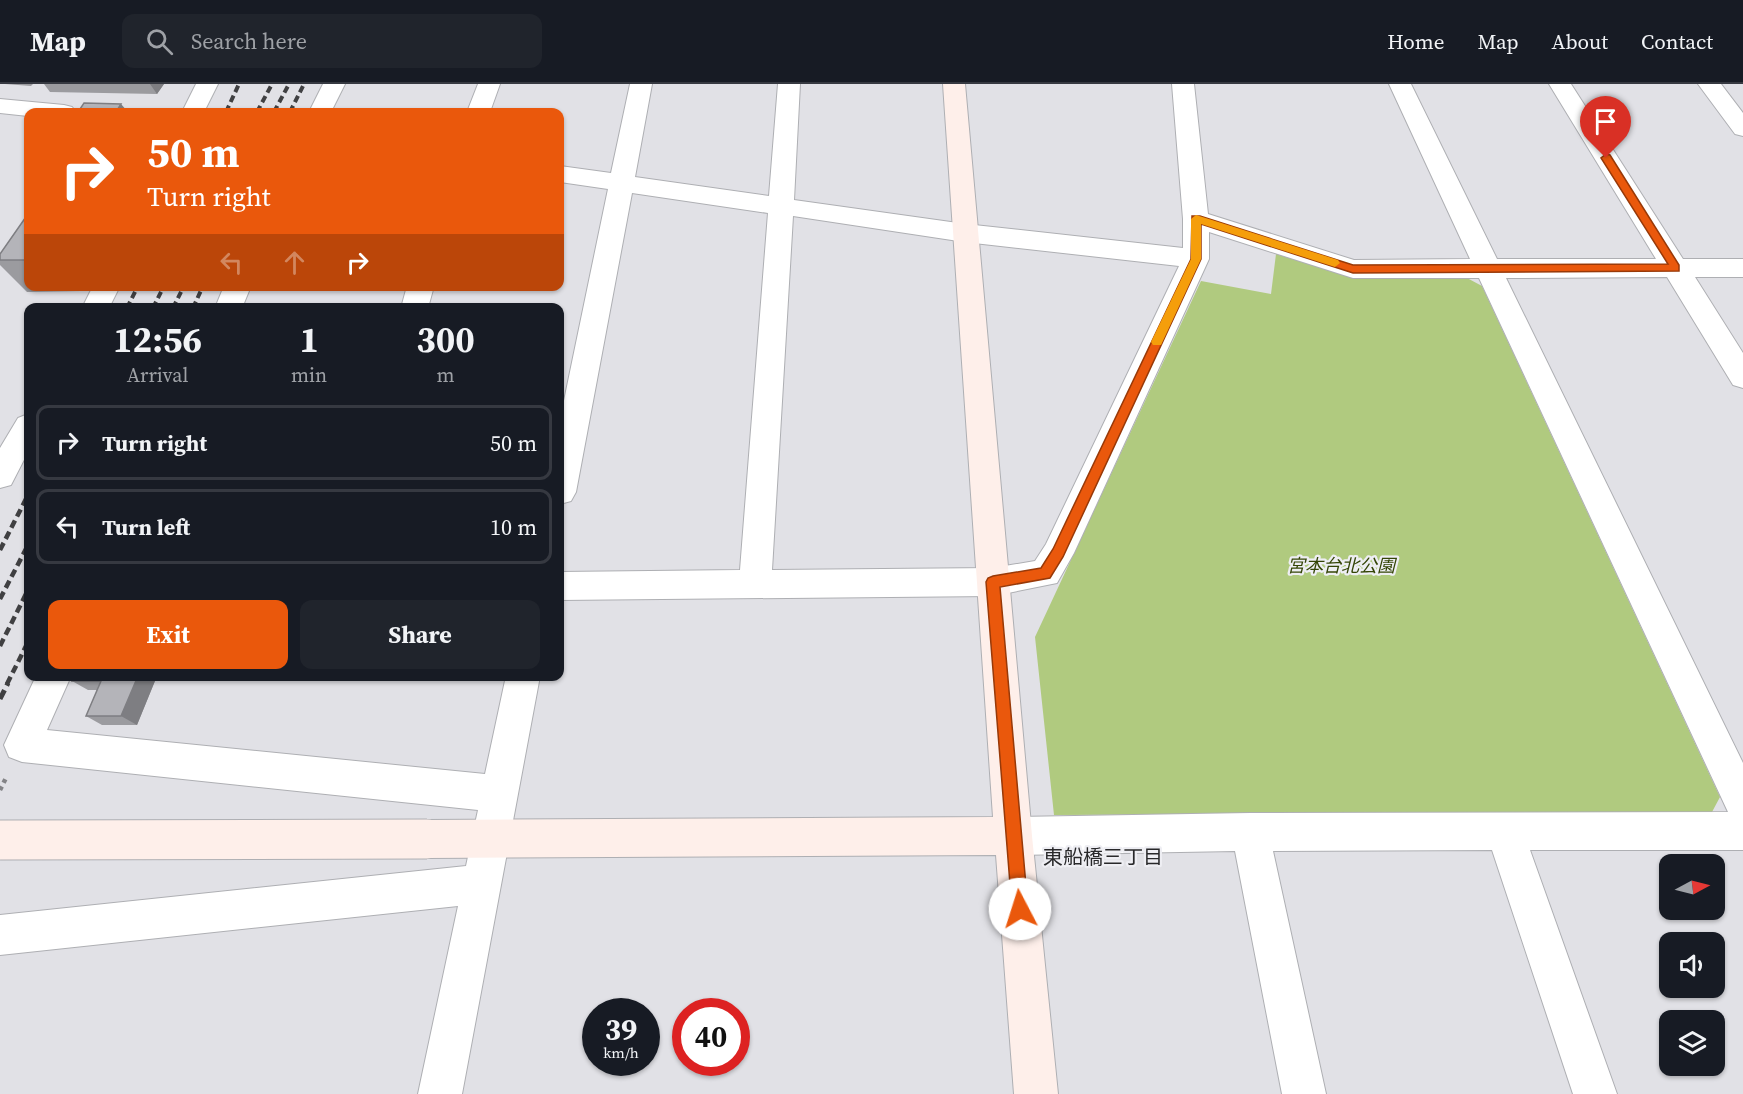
<!DOCTYPE html>
<html lang="en">
<head>
<meta charset="utf-8">
<style>
	body { margin:0; font-family:"Source Serif 4","Noto Sans JP",serif; background:#20242c; color:#f1f3f6; height:100vh; display:flex; flex-direction:column; font-size:22px; white-space:nowrap }
	* { box-sizing:border-box; margin:0 }
	p { font-size:20px; color:#9ea1a6 }
	.icon { flex:none; width:33px; height:33px; fill:none; stroke:currentColor; stroke-width:2; stroke-linecap:round; stroke-linejoin:round }
	.map { position:relative; flex:1; overflow:hidden }
	.sheet { position:absolute; left:24px; top:219px; width:540px; height:378px; display:flex; flex-direction:column; background:#171b24; border-radius:12px; box-shadow:0 2px 4px #0004 }
	.sheet>* { flex:none }
	.banner { position:absolute; left:24px; top:24px; width:540px; height:183px; border-radius:12px; box-shadow:0 2px 4px #0004; background:#ea580c; color:#fff; overflow:hidden }
	.needle { width:39px; rotate:83deg }
	.buttons { position:absolute; left:1659px; top:770px; display:grid; gap:12px }
	.buttons a { display:grid; place-items:center; width:66px; height:66px; border-radius:12px; background:#171b24; box-shadow:0 2px 4px #0004; font-size:30px }
	.speed { position:absolute; left:582px; top:914px; display:flex; gap:12px; font-size:30px; font-weight:700; text-align:center }
	.speed>* { display:grid; place-content:center; width:78px; height:78px; border-radius:50%; background:#171b24; box-shadow:0 2px 4px #0004; line-height:1 }
	.speed small { font-size:15px; font-weight:400 }
	.speed .limit { border:9px solid #d22; background:#fff; color:#111 }
	.pin { position:absolute; display:grid; place-items:center; width:51px; height:51px; color:#fff; margin:-62px -26px; border-radius:50% 50% 50% 0; rotate:-45deg; box-shadow:0 0 6px #0007 }
	.pin .icon { rotate:45deg }
	.me { position:absolute; width:66px; margin:-33px; rotate:355deg; stroke-linejoin:round; filter:drop-shadow(0 0 4px #0008) }
	.turn { display:flex; align-items:center; gap:21px; height:126px; padding:0 24px; font-size:27px }
	.turn .icon { width:78px; height:78px; stroke-width:2.5 }
	.turn b { display:block; font-size:42px; line-height:51px }
	.lanes { display:flex; align-items:center; height:57px; padding:0 24px; background:#0003; justify-content:center; gap:30px; direction:ltr }
	.lanes .off { opacity:.35 }
	.eta { display:flex; justify-content:space-evenly; align-items:center; height:102px; text-align:center }
	.eta b { font-size:36px; font-weight:700; line-height:42px }
	.action { display:flex; gap:12px; margin-top:auto; padding:12px 24px }
	.action a { flex:1; height:69px; border-radius:12px; background:#ea580c; color:#fff; font-size:24px; font-weight:700; line-height:69px; text-align:center }
	.action a+a { background:#20242c; color:#f1f3f6 }
	ul { padding:0; list-style:none }
	li { display:flex; align-items:center; gap:18px; height:75px; margin:0 12px 9px; padding:0 12px; border:3px solid #363941; border-radius:12px }
	li div { flex:1 }
	li b { display:block; font-size:22px }
	li em { font-style:normal }
	header { display:flex; align-items:center; gap:36px; box-sizing:border-box; height:84px; padding:0 30px; background:#171b24; border-bottom:2px solid #363941 }
	header strong { font-size:28px }
	nav { display:flex; gap:33px; margin-inline-start:auto; font-size:21px }
	.search { width:420px; height:54px; background:#20242c; display:flex; align-items:center; gap:15px; box-sizing:border-box; padding:0 21px; border-radius:12px; color:#9ea1a6; font-size:22px }
	.map>svg:first-child { display:block }
</style>
</head>
<body>
<header>
<strong>Map</strong>
<div class="search"><svg class="icon" aria-label="search" viewBox="0 0 24 24"><circle cx="10" cy="10" r="6"/><path d="M15 15l6 6"/></svg>Search here</div>
<nav><a>Home</a><a>Map</a><a>About</a><a>Contact</a></nav>
</header>
<div class="map">
<svg width="1743" height="1010" viewBox="0 0 1743 1010">
	<rect width="100%" height="100%" fill="#e1e1e6"/>
	<path fill="#b0ca7f" d="M1276,170L1354,194H1467L1482,202L1720,713L1712,728L1054,731L1035,553L1201,197L1271,210Z"/>
	<g fill="none" stroke-linecap="round" stroke-linejoin="round">
		<defs>
			<path id="street" d="M196,0H218L204,28H182Z
				M323,0H345L331,28H309Z
				M478,0H500L490,28H467Z
				M630,0H652L635,93L769,112L778,0H800L794,116L965,140L1183,164V135L1172,0H1194L1208,130L1354,176L1470,175L1389,0H1411L1497,175H1656L1549,0H1571L1683,175H1743V193H1695L1743,269V304L1733,301L1667,193L1506,194L1743,679V766H1530L1617,1010H1573L1492,766L1273,767L1326,1010H1282L1235,767L1013,771L1000,765L994,752L1000,739L1013,733L1250,729L1728,728L1479,194H1353L1209,148V175L1074,469L1057,499L993,512L560,516V488L740,486L768,129L632,109L576,408L571,417L560,420V336L608,105L560,98V82L611,89ZM793,132L965,158L1179,182L1046,460L1035,477L993,484L772,486Z
				M1698,0H1721L1743,29V52L1735,50Z
				M0,15L64,21L72,23L76,28H28V32L0,29Z
				M93,202H120L109,224H82Z
				M224,202H251L242,224H215Z
				M407,202H434L428,224H401Z
				M28,330V368L11,401L0,404V364L18,334Z
				M36,592H71L47,646L485,690L506,592H540L462,1010H418L458,822L0,871V831L466,782L478,726L22,678L9,673L4,661Z"/>
			<path id="secondary" d="M943,0H965L1032,752L1058,1010H1014L996,771L427,774L414,768L408,755L414,742L427,736L993,733Z"/>
		</defs>
		<use href="#street" stroke="#aeafb3" stroke-width="2"/>
		<use href="#secondary" stroke="#aeafb3" stroke-width="2"/>
		<path stroke="#848487" stroke-width="4.5" stroke-dasharray="4 4" stroke-linecap="butt" d="M0,706L6,694"/>
		<use href="#street" fill="#fff" fill-rule="evenodd"/>
		<use href="#secondary" fill="#feefea" fill-rule="evenodd"/>
		<path stroke="#404042" stroke-width="4" stroke-dasharray="7 4" stroke-linecap="butt" d="M226,28L239,0
			M257,28L272,0
			M274,28L289,0
			M290,28L304,0
			M127,224L138,202
			M153,224L164,202
			M173,224L184,202
			M193,224L203,202"/>
		<path stroke="#404042" stroke-width="4.5" stroke-dasharray="8 4.5" stroke-linecap="butt" d="M0,466L28,411
			M0,515L28,461
			M0,562L28,506
			M7,600L28,558"/>
		<path stroke="#404042" stroke-width="5" stroke-dasharray="10 5" stroke-linecap="butt" d="M0,615L8,599"/>
		<defs>
			<path id="secondary-bridge" d="M0,756L427,755"/>
		</defs>
		<use href="#secondary-bridge" stroke="#aeafb3" stroke-width="41" stroke-linecap="butt"/>
		<use href="#secondary-bridge" stroke="#feefea" stroke-width="39"/>
	</g>
	<path fill="#9b9b9f" d="M5,0H33L31,2Z
		M44,0H164L157,10L50,8Z
		M28,130V202H82L80,207L27,208L0,181V170Z
		M74,592H157L137,641H102L86,632L97,606H88L72,597Z"/>
	<path fill="#7e7e82" d="M150,0H164L157,10Z
		M121,20L128,28H116Z
		M76,202H82L80,207Z
		M138,592H157L137,641L121,632Z"/>
	<path fill="#b4b4b9" stroke="#7e7e82" stroke-width="1.5" d="M84,19L121,20L116,28H78Z
		M28,130V176H0V170Z
		M74,592H138L121,632H86L101,597H72Z"/>
	<path fill="#ea580c" stroke="#983908" stroke-width="1.5" d="M1606,70L1610,71L1679,181V187L1353,189L1201,140V175L1063,473L1050,494L1000,503L1028,825L1026,830L1020,833L1014,830L1012,825L986,498L988,494L993,492L1041,484L1053,465L1191,175L1192,132H1200L1353,181L1668,180L1601,74Z"/>
	<path fill="#f59e0b" d="M1196,131L1338,176L1340,179L1335,183L1201,140V175L1161,261H1153L1151,258L1191,175V135Z"/>
	<g text-anchor="middle" stroke-width="4.5" stroke-linejoin="round" paint-order="stroke">
		<g font-size="18" font-style="italic" fill="#344506" stroke="#eeeef3">
			<text x="1341" y="488">宮本台北公園</text>
		</g>
		<g font-size="20" fill="#28282a" stroke="#eeeef3">
			<text x="1103" y="780">東船橋三丁目</text>
		</g>
	</g>
</svg>
<div class="buttons">
<a><svg class="needle" viewBox="-14 -14 28 28"><path d="M0-13l5 13h-10z" fill="#e53935"/><path d="M0 13l5-13h-10z" fill="#9ea1a6"/></svg></a>
<a><svg class="icon" aria-label="sound" viewBox="0 0 24 24"><path d="M4 9h4l5-4v14l-5-4H4zM17 9q2 3 0 6"/></svg></a>
<a><svg class="icon" aria-label="layers" viewBox="0 0 24 24"><path d="M12 4l9 5-9 5-9-5zM3 14l9 5 9-5"/></svg></a>
</div>
<div class="speed"><div>39<small>km/h</small></div><div class="limit">40</div></div>
<div class="pin" style="left:1606px;top:74px;background:#d93025"><svg class="icon" aria-label="arrive" viewBox="0 0 24 24"><path d="M6 21V4h12l-3 4 3 4H6"/></svg></div>
<svg class="me" style="left:1020px;top:825px" viewBox="-20 -20 40 40"><circle r="19" fill="#fff"/><path d="M0-13L10 11 0 6-10 11z" fill="#ea580c"/></svg>
<div class="banner">
<div class="turn"><svg class="icon" aria-label="right" viewBox="0 0 24 24"><path d="M7 20v-9h11M14 6l5 5-5 5"/></svg><div><b>50 m</b>Turn right</div></div>
<div class="lanes"><svg class="icon off" aria-label="left" viewBox="0 0 24 24"><path d="M17 20v-9H6M10 6l-5 5 5 5"/></svg><svg class="icon off" aria-label="ahead" viewBox="0 0 24 24"><path d="M12 20V5M6 11l6-6 6 6"/></svg><svg class="icon" aria-label="right" viewBox="0 0 24 24"><path d="M7 20v-9h11M14 6l5 5-5 5"/></svg></div>
</div>
<section class="sheet">
<div class="eta">
<div><b>12:56</b><p>Arrival</p></div>
<div><b>1</b><p>min</p></div>
<div><b>300</b><p>m</p></div>
</div>
<ul>
<li><svg class="icon" aria-label="right" viewBox="0 0 24 24"><path d="M7 20v-9h11M14 6l5 5-5 5"/></svg><div><b>Turn right</b></div><em>50 m</em></li>
<li><svg class="icon" aria-label="left" viewBox="0 0 24 24"><path d="M17 20v-9H6M10 6l-5 5 5 5"/></svg><div><b>Turn left</b></div><em>10 m</em></li>
</ul>
<div class="action"><a>Exit</a><a>Share</a></div>
</section>
</div>
</body>
</html>
